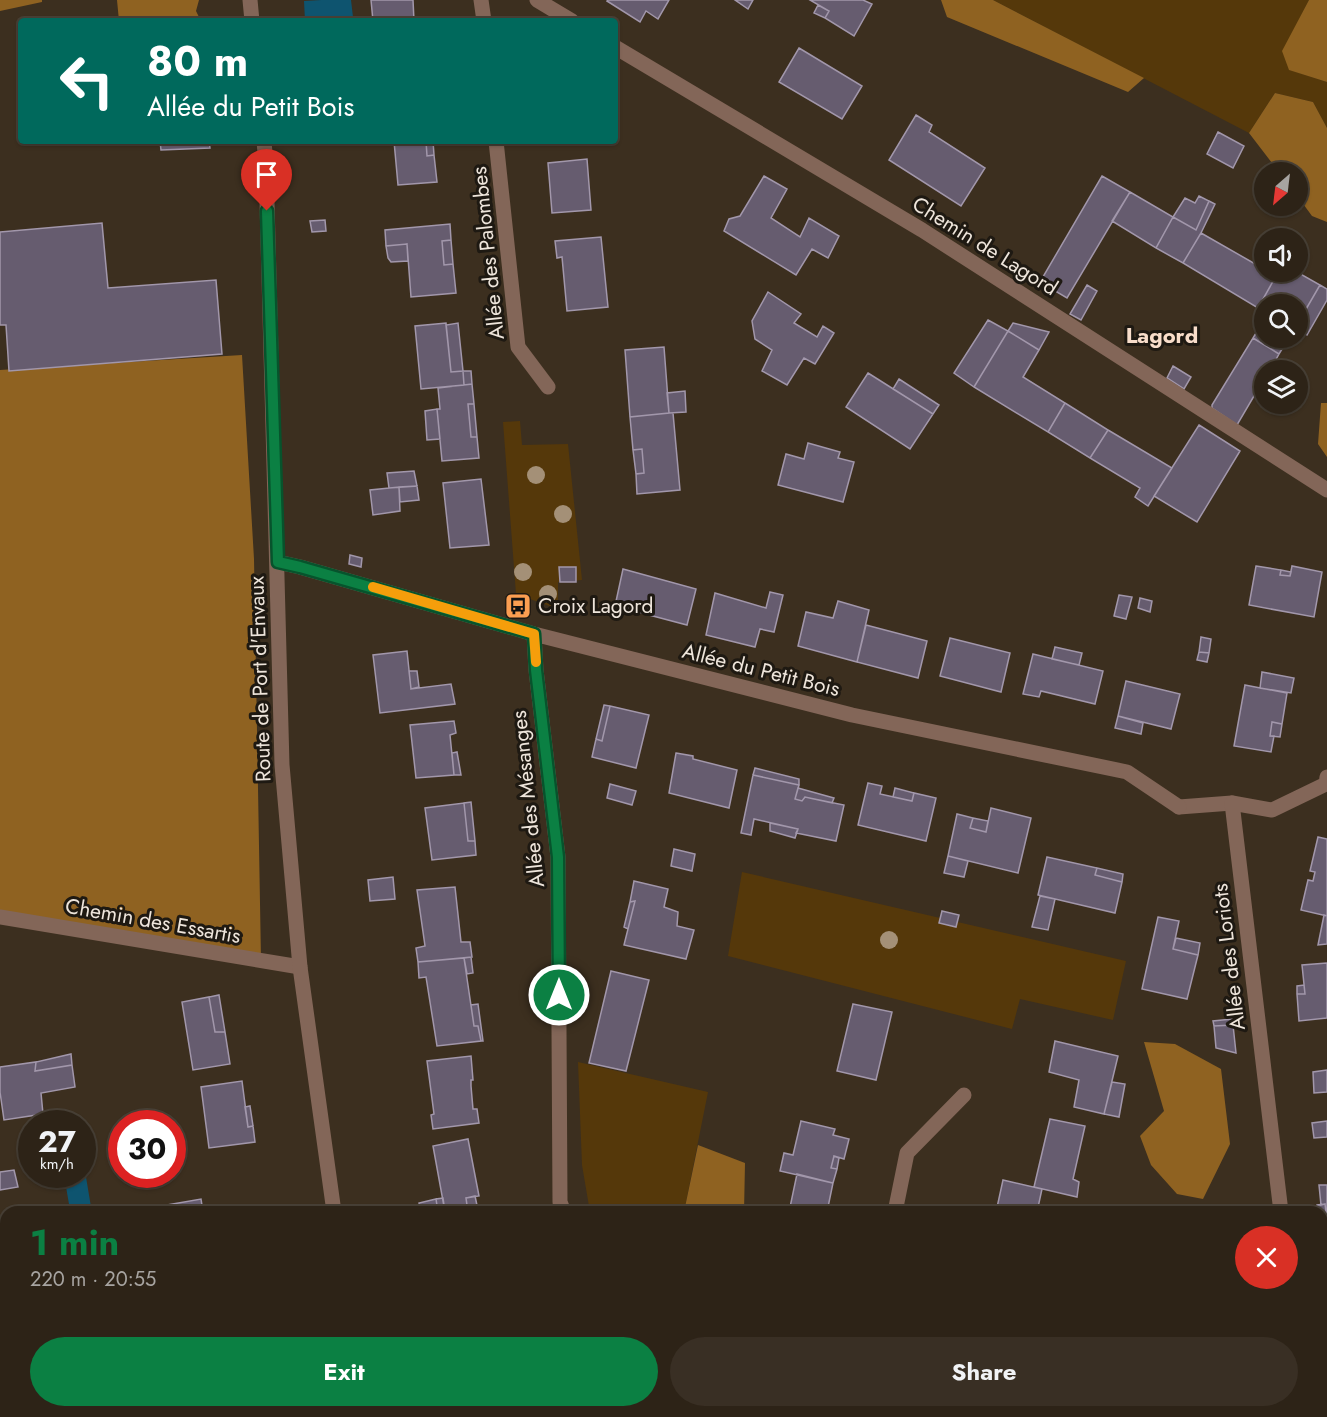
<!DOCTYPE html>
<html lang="en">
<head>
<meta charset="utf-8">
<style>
	body { margin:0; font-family:Jost,sans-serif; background:#392f24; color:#f1f3f6; height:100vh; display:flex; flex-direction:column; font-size:22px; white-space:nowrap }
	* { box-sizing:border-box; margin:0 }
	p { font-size:20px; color:#a7a4a1 }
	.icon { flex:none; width:33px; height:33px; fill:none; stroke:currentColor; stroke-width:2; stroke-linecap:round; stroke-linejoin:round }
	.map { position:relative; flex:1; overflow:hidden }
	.drawer { position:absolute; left:0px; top:1206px; width:1328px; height:212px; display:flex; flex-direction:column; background:#2d2317; border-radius:18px 18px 0 0; box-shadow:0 2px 4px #0004,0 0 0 2px #484036 }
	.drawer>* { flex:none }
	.banner { position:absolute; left:18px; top:18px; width:600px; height:126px; border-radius:6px; box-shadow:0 2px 4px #0004,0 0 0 2px #484036; background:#00695c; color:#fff; overflow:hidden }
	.needle { width:39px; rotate:208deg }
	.fabs { position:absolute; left:1254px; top:162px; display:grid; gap:12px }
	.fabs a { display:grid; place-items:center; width:54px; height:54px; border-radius:50%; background:#2d2317; box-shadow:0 2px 4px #0004,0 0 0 2px #484036; font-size:30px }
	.speed { position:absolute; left:18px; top:1110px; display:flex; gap:12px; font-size:30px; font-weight:700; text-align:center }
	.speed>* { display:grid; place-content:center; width:78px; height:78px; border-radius:50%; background:#2d2317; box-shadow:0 2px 4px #0004,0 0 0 2px #484036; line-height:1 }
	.speed small { font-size:15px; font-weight:400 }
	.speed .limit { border:9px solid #d22; background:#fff; color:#111 }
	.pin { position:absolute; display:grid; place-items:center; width:51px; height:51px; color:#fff; margin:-62px -26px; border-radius:50% 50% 50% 0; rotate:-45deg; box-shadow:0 0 6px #0007 }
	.pin .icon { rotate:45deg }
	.me { position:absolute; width:66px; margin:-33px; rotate:0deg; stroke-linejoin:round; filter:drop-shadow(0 0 4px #0008) }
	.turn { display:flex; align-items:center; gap:21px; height:126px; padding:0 30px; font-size:27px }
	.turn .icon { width:78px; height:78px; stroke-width:2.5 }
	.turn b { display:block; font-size:42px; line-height:51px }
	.round { display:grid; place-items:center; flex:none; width:63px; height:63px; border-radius:32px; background:#392f24 }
	.head { display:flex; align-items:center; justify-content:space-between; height:102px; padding:0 30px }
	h1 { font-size:36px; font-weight:700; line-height:45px; color:#0b8043 }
	.primary-button { display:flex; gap:12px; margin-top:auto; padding:12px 30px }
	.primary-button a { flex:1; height:69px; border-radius:36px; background:#0b8043; color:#fff; font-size:24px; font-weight:700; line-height:69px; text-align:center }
	.primary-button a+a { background:#392f24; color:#f1f3f6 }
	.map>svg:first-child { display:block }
</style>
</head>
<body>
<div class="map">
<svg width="1327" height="1417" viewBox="0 0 1327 1417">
	<rect width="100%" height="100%" fill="#3c2f1f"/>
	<path fill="#55380a" d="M993,0H1309L1283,51L1290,70L1327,82V128L1313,102L1275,93L1249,133Z
		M520,421L522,445L568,444L582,580L558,582V609L516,594L503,422Z
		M742,872L1126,961L1113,1020L1020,999L1012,1029L728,956Z
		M578,1062L708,1092L684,1212H590L582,1165Z"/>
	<path fill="#8f6221" d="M0,0H42V2L0,11Z
		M117,0H199L196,11L201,21H119Z
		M941,0H993L1144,78L1128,92L947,17Z
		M1309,0H1327V82L1289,70L1282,51Z
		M1275,93L1313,102L1327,128V222L1312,216L1298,197V172H1279L1249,133Z
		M242,355L254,559L261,960L0,917V370Z
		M1321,403H1327V457L1318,444Z
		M1144,1042L1175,1044L1221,1069L1230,1144L1203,1199L1177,1194L1151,1165L1140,1136L1164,1111Z
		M698,1145L745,1163L744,1212H684Z"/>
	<path fill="#0e546f" d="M321,0H351L353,17L305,21L304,1Z
		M85,1171L91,1207L70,1210L64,1175L82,1174L83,1172Z"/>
	<path fill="#665c6f" stroke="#a297ab" stroke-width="1.5" d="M371,0H413L414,21H373Z
		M608,0H669L658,19L646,11L640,22L607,1Z
		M735,0H753L748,9Z
		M810,0H863L872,4L854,36L825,18L829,11Z
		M818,5L829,11L825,18L814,13Z
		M799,48L862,86L842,119L779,82Z
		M17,72H21V104H18Z
		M916,115L932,125L929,132L985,168L961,206L889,160Z
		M1218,132L1244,146L1233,168L1207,154Z
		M160,141H209L210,148L161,150Z
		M394,141H426L427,156L434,155L437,182L398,185Z
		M426,141H433L434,155L427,156Z
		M587,159L591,210L552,213L548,163Z
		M764,176L787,189L771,218L800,237L809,218L839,236L828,258L812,249L796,275L724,231L729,219L740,216Z
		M1102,176L1130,192L1067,298L1040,282Z
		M1130,192L1173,217L1156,248L1112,221Z
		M1199,196L1209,201L1196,230L1173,217L1185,198L1195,203Z
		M1209,201L1215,204L1201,233L1183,263L1156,248L1173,217L1196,230Z
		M325,220L326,231L312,232L310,221Z
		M102,223L108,288L216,280L222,354L9,371L6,325H0V232Z
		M450,224L451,240L442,241L444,265L453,264L456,293L411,297L407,244L386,246L385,230Z
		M1201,233L1264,269V272L1276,276L1258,308L1183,263Z
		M601,237L608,307L567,311L562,257L557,258L555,241Z
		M451,240L453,264L444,265L442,241Z
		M407,244L408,261L391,262L388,258L386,246Z
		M1293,272H1297L1320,285L1298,323V304H1264V311L1258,308L1276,276L1287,282Z
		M1087,285L1097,291L1081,320L1070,314Z
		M1320,285L1327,289V300L1307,335L1298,329V323Z
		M768,292L801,314L794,323L817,337L823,326L834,333L815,364L804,358L787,385L762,371L772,350L755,339L752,321Z
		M988,320L1008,331L974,387L954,373Z
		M1264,320V338H1289L1279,354L1253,338Z
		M446,323L451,372L463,371L464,385L421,389L415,326Z
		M458,323L463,371L451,372L446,325Z
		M1013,323L1049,332L1039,350L1008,331Z
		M1008,331L1039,350L1023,377L1065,403L1048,432L974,387Z
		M1253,338L1279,354L1270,370H1264V379L1237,425L1212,408V405Z
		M664,347L669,413L630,417L625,350Z
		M1173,366L1191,377L1184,389L1167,378Z
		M463,371H471L472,384L464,385Z
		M868,373L933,414L910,449L846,407Z
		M899,379L939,405L933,414L893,389Z
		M472,384L474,404H468L471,437H477L479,458L442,461L437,409H440L438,388Z
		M685,391L686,412L669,413L667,393Z
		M1065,403L1108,430L1090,458L1048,432Z
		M468,404H474L477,437H471Z
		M437,409L440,439L427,440L425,411Z
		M669,413H673L680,490L637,494L636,474L644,473L642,449L633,450L630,417Z
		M1199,425L1240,451L1197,522L1154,496Z
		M1108,430L1172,468L1148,506L1135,497L1140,488L1090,458Z
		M808,443L840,452L838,458L854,462L843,502L778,485L786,454L804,459Z
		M642,449L644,473L636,474L633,450Z
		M414,471L417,486L389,488L387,473Z
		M481,479L489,545L450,548L443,483Z
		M417,486L419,500L400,502L399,487Z
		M399,487L400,511L373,515L370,490Z
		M350,555L362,558L361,567L349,564Z
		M1256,566L1281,570L1280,575L1290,576L1292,566L1322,572L1314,617L1249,605Z
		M559,567H576V582H560Z
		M623,569L696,589L687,625L615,606Z
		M1281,570L1291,572L1290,576L1280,575Z
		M770,592L783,595L774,632L760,629L755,647L706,635L715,593L766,608Z
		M1119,595L1132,597L1126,619L1114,616Z
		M1140,598L1152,601L1150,612L1138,608Z
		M838,601L869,610L857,662L798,646L806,612L833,618Z
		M866,625L927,641L918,678L857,662Z
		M1201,637L1211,639L1209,653L1199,652Z
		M950,638L1010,653L1001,692L940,676Z
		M1055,647L1082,653L1079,665L1052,659Z
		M407,651L411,689L451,684L455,704L380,713L373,655Z
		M1199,652L1209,653L1207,662L1197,660Z
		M1033,654L1103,671L1095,704L1041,691L1039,697L1023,694Z
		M409,671H417L419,687L411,689Z
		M1262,672L1294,678L1291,693L1260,688Z
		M1126,681L1180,694L1171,729L1118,716Z
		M1245,685L1287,693L1282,724L1272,722L1270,736H1274L1271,752L1234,746Z
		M604,705L610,706L602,741L596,739Z
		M610,706L649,715L636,768L592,757L596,739L602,741Z
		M1118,716L1143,723L1141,734L1115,728Z
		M454,721L456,733L450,735L454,775L416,778L410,725Z
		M1272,722L1282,724L1280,737L1270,736Z
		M457,752L461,775H454L452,753Z
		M676,753L693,756V759L737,770L729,808L669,793Z
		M755,768L799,779V785L753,775Z
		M753,775L799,785L795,799L802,801L805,797L844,805L836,841L796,833L798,829L754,819L751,835L741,833Z
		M868,783L882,786L880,794L912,801L914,793L936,798L926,841L858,825Z
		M610,784L636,791L632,805L607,798Z
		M798,788L834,798L832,803L805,797L802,801L795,799Z
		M895,788L914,793L912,801L893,797Z
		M471,802L475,841H468L464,803Z
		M464,803L468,841H475L476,855L432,860L425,808Z
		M991,808L1031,818L1018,873L948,856L957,814L973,818L970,828L986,832Z
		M973,818L988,821L986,832L970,828Z
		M770,823L798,829L795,838L770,831Z
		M1318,837L1327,839V916L1301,910L1308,880L1313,881L1315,872L1310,871Z
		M674,849L695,854L692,871L671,866Z
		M948,856L968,861L964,877L944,873Z
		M1047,857L1097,868L1095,875L1122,882L1115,913L1038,895Z
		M1097,868L1123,874L1122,882L1095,875Z
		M393,877L395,899L370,901L368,880Z
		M634,881L668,889L664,907L678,912L677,926L694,930L686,959L624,945L635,901L630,902Z
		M455,887L461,942H470L472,957L418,962L416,948L425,946L417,890Z
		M1040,896L1055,899L1048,930L1032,927Z
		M635,901L628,929L624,927L630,902Z
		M942,911L959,915L956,927L939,923Z
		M1324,915L1327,916V944L1318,945Z
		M1158,917L1179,921L1173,949L1198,955L1187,999L1142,989Z
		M1176,938L1200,943L1198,955L1173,949Z
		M471,957L473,973L467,974L464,958Z
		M464,958L474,1026H478L481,1041L437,1046L426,977L419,978L418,962Z
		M1327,963V1018L1299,1021L1297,994H1305L1302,965Z
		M611,971L649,980L626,1071L589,1063Z
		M1304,985L1305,994H1297V986Z
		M219,995L225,1032H215L209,997Z
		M209,997L215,1032H225L230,1064L193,1070L182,1002Z
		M478,1004L483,1041H481L478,1026H474L471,1005Z
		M853,1004L892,1012L876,1080L837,1071Z
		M1232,1019L1233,1025L1214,1026L1213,1021Z
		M1233,1025L1236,1053L1216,1048L1214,1026Z
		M1055,1041L1118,1056L1104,1114L1074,1107L1079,1080L1049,1072Z
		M71,1054L72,1065L35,1071L36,1062Z
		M471,1056L473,1080H471V1086L473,1109H477L479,1123L433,1129L431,1115L434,1114L427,1061Z
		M36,1062L35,1071L72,1065L75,1087L41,1093L43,1114L4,1120L0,1092V1067Z
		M1327,1070V1092L1314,1093L1313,1072Z
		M242,1081L248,1127L253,1126L255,1142L209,1148L201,1087Z
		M1112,1082L1125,1084L1119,1117L1104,1114Z
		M250,1106L253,1126L248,1127L245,1107Z
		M1050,1119L1085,1126L1073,1179L1079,1182L1077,1197L1034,1187Z
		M801,1121L835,1129L833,1135L849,1139L844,1159L834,1156L831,1168L837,1169L833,1183L780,1171L784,1153L793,1155Z
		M1327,1121V1137L1314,1138L1312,1123Z
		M468,1139L479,1196L466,1198L468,1212H445L433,1146Z
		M834,1156L839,1158L837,1169L831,1168Z
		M14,1170L18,1187L0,1190V1172Z
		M797,1174L833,1183L827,1212H789Z
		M1003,1180L1042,1189L1037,1212H996Z
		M1319,1185H1327V1242H1322V1212H1326L1325,1204L1321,1205Z
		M475,1196L478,1210L468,1212L466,1198Z
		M443,1198L445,1212H438L436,1199Z
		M201,1199L203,1212H150V1208Z
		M436,1199L438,1212H421L419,1203Z
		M1325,1204L1326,1212H1317V1205Z
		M552,1412H599L598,1417H551Z
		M620,1412H633L659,1417H619Z
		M959,1412H984V1417H982Z
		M984,1412H998L997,1417H984Z
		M1196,1412H1234L1232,1417H1195Z"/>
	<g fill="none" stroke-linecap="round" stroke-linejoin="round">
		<path stroke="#836658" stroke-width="15" d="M1179,807L1232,803"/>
		<path stroke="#836658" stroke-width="15" d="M481,0L484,21
			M537,0L572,21
			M615,47L922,230L1327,490
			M496,141L518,347L548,387
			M278,562L300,567L534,634L852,715L1127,772L1179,807
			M534,634L536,670L558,857L560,1202L564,1212
			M0,917L300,967
			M895,1212L907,1153L964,1095
			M1281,1212L1232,803L1272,810L1326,784L1327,777
			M836,1412L851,1417
			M1302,1412L1303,1417
			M68,1417L76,1412"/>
		<path stroke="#836658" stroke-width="15" d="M250,0L252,21
			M264,141L266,165L282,765L300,967L334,1212
			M360,1412L361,1417"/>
	</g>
	<g fill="#a49077">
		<circle cx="536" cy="475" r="9"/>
		<circle cx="563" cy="514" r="9"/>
		<circle cx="523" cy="572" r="9"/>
		<circle cx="548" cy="594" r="9"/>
		<circle cx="889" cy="940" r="9"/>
	</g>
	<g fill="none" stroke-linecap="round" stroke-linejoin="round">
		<defs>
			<path id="route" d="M267,211L278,562L300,567L534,634L536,670L558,857L559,995"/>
		</defs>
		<use href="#route" stroke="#07532c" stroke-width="15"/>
		<use href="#route" stroke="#0b8043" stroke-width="10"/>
		<path stroke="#f59e0b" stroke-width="10" d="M373,587L534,634L536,662"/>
	</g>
	<defs>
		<symbol id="bus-square" viewBox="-11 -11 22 22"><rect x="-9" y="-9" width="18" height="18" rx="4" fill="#fb9e51" stroke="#1e1912"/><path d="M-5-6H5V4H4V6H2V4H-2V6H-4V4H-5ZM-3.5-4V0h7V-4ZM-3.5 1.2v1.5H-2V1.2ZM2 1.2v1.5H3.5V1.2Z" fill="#111"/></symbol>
	</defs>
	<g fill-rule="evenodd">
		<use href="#bus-square" x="503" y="591" width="30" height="30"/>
	</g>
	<g text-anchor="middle" stroke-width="6" stroke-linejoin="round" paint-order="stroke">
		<g font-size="21" fill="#eee5db" stroke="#1e1912">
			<text transform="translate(985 246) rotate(32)" y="7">Chemin de Lagord</text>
			<text transform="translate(488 253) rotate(-96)" y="7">Allée des Palombes</text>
			<text transform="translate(761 670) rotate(14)" y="7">Allée du Petit Bois</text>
			<text transform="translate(260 679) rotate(-92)" y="7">Route de Port d'Envaux</text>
			<text transform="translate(528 799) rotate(-96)" y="7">Allée des Mésanges</text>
			<text transform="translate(153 921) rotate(10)" y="7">Chemin des Essartis</text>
			<text transform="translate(1229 957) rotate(-97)" y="7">Allée des Loriots</text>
		</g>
		<g font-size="21" fill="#eee5db" stroke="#1e1912" text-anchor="start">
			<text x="538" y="613">Croix Lagord</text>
		</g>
		<g font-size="22" font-weight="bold" fill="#f8ddca" stroke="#1e1912">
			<text x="1162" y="343">Lagord</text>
		</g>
	</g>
</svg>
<div class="fabs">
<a><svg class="needle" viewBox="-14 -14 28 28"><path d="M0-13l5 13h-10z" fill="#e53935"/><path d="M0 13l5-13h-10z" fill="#a7a4a1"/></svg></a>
<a><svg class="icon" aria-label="sound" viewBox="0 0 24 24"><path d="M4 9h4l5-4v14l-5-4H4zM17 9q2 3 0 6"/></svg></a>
<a><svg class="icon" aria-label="search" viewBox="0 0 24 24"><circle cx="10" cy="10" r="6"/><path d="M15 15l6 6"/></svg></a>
<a><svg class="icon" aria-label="layers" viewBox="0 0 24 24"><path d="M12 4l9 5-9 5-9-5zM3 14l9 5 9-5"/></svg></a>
</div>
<div class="speed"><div>27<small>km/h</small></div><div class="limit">30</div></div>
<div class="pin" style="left:267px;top:211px;background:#d93025"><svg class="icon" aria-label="arrive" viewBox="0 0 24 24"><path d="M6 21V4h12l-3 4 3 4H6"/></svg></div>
<svg class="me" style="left:559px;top:995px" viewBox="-20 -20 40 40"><circle r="17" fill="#0b8043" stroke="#fff" stroke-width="3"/><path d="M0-11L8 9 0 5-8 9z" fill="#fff"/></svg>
<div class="banner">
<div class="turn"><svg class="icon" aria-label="left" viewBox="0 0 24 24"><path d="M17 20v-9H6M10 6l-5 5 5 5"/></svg><div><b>80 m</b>Allée du Petit Bois</div></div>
</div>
<section class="drawer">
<div class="head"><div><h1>1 min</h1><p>220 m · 20:55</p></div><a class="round" style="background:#d93025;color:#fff"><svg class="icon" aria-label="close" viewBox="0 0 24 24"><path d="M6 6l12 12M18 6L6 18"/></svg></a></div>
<div class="primary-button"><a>Exit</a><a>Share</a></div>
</section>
</div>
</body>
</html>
